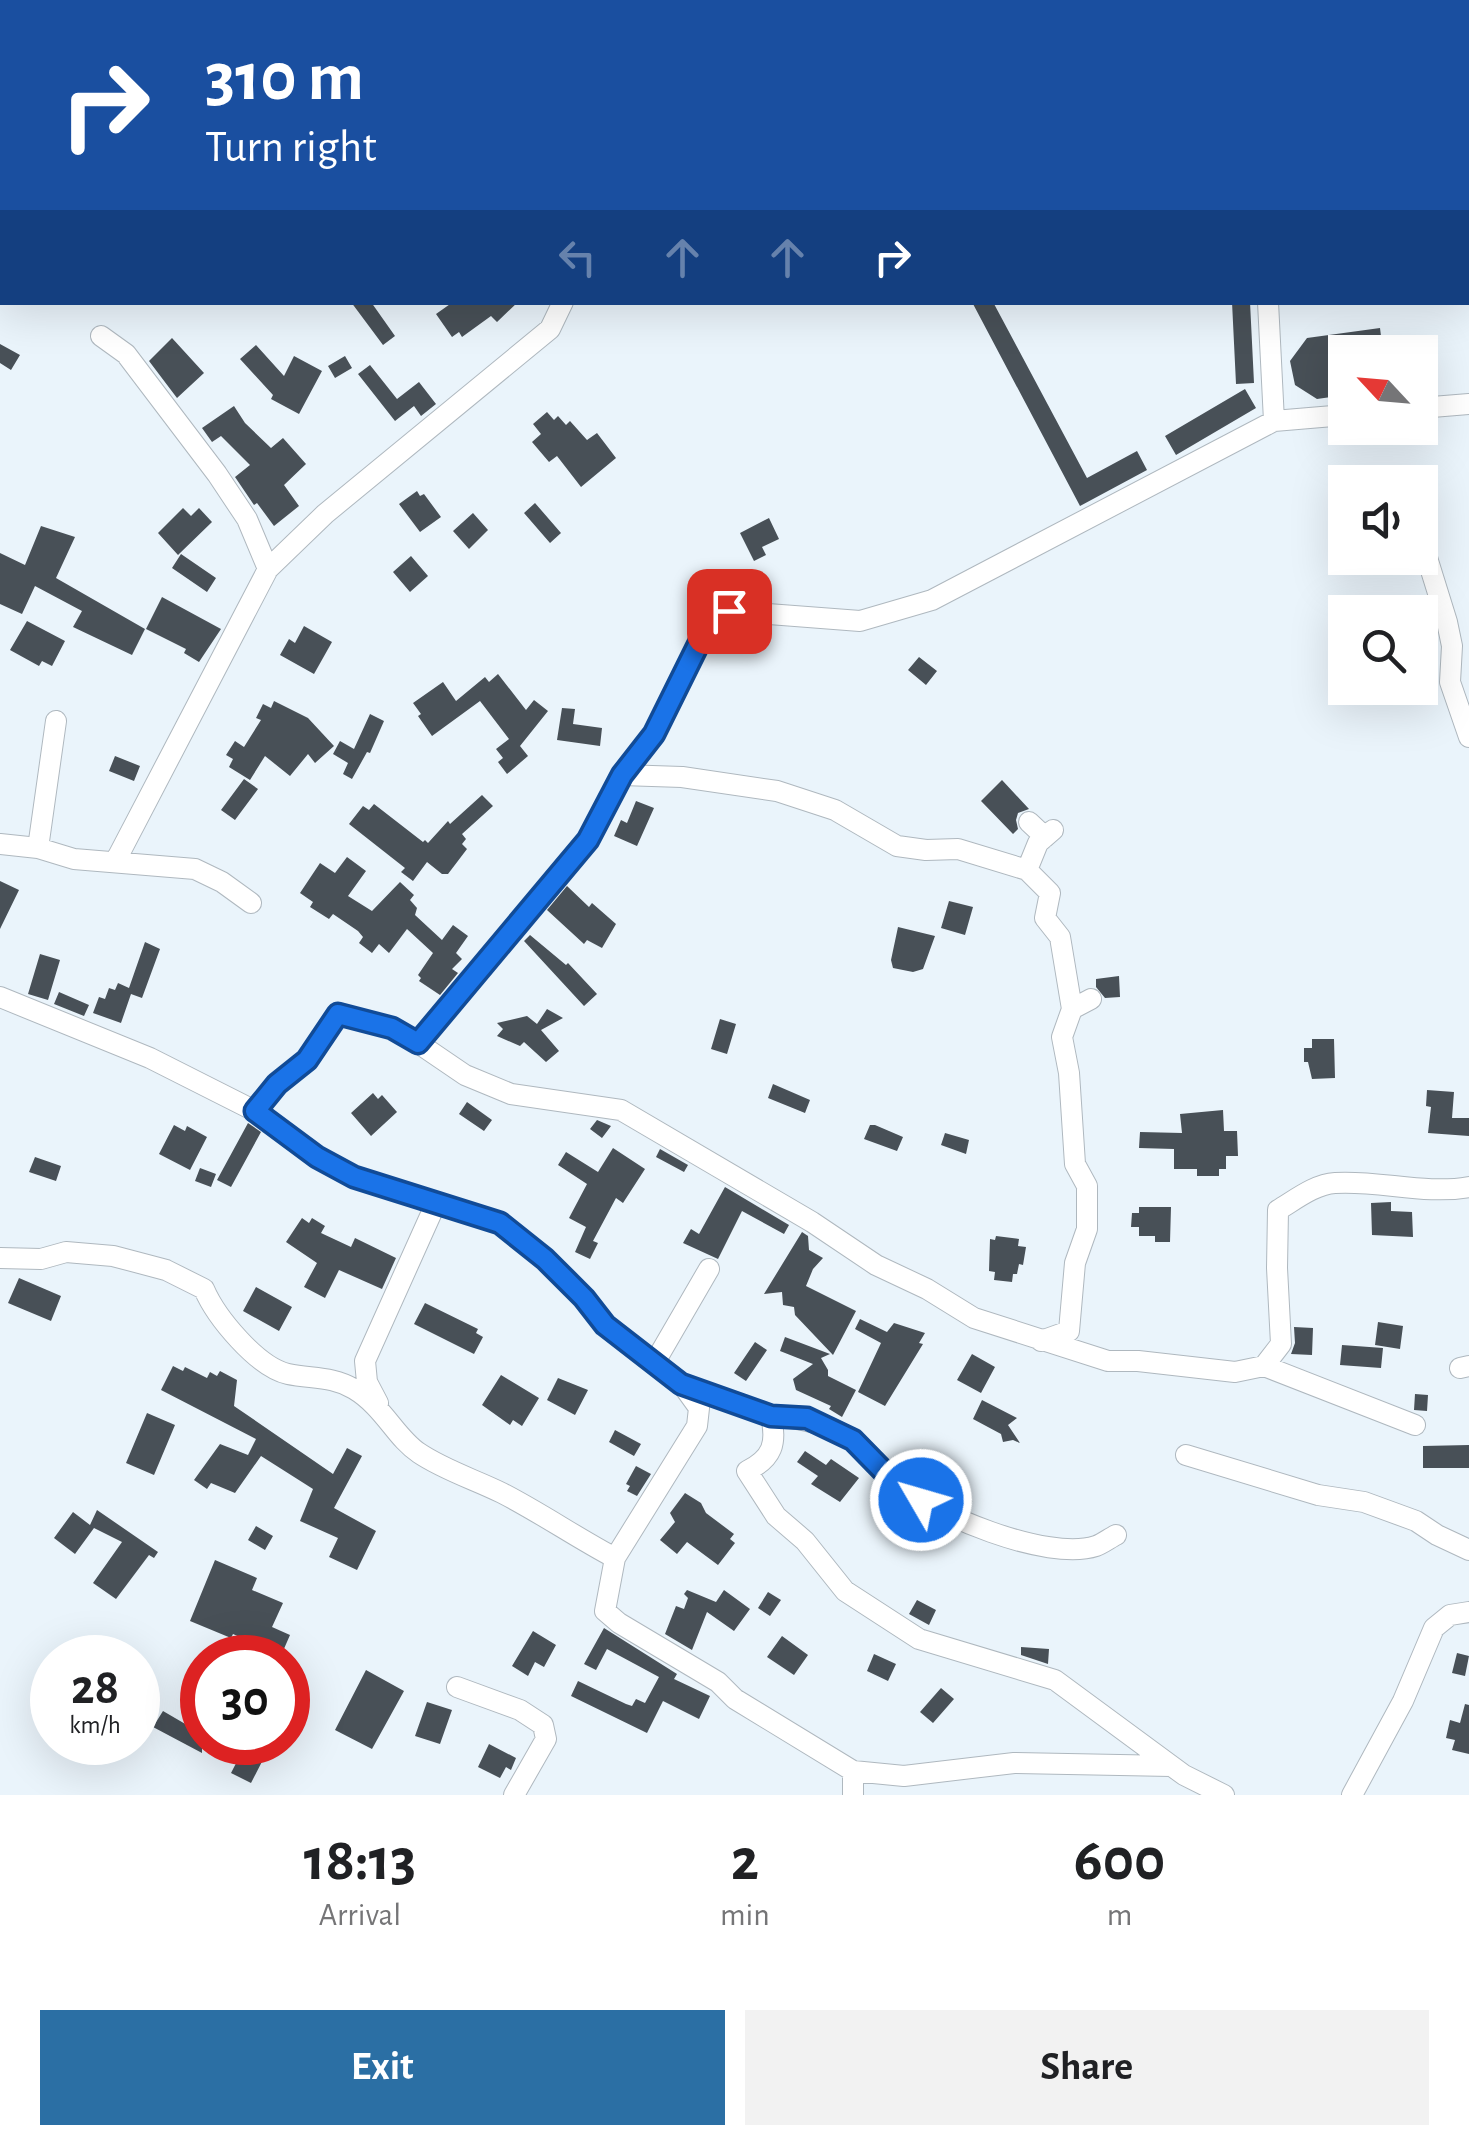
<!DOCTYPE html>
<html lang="en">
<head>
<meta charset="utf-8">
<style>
	body { margin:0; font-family:"Alegreya Sans",sans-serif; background:#f2f2f2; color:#202124; height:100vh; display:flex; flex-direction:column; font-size:38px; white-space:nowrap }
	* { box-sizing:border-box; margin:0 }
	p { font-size:32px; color:#757577 }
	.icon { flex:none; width:55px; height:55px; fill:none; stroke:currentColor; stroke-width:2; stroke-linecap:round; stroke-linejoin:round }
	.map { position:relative; height:1795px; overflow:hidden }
	.panel { display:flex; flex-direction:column; background:#fff; flex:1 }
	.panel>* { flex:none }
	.hud { position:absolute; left:0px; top:0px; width:1470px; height:305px; box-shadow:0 10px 40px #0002; background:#1a4fa0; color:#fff; overflow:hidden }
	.needle { width:65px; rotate:296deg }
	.fabs { position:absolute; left:1328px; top:335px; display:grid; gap:20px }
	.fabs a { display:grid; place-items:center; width:110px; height:110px; border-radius:0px; background:#fff; box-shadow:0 10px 40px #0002; font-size:50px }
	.speed { position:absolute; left:30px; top:1635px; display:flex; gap:20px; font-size:50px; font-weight:700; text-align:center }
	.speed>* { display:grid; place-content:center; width:130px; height:130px; border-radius:50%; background:#fff; box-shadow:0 10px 40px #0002; line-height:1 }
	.speed small { font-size:25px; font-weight:400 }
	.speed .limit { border:15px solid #d22; background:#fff; color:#111 }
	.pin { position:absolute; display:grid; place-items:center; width:85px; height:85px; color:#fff; margin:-42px; border-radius:20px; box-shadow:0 5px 15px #0006 }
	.me { position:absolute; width:110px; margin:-55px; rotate:308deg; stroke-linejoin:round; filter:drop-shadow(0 0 8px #0008) }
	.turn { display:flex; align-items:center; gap:35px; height:210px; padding:0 40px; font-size:45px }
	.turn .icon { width:130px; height:130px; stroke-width:2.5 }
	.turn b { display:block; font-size:70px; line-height:85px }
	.lanes { display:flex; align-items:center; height:95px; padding:0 40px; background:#0003; justify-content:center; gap:50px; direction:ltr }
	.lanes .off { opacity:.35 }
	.eta { display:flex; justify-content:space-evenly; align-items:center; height:170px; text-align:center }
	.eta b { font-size:60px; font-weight:700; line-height:70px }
	.button { display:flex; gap:20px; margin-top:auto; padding:20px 40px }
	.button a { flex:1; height:115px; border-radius:0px; background:#2b6fa4; color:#fff; font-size:40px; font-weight:700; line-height:115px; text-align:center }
	.button a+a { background:#f2f2f2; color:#202124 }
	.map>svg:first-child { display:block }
</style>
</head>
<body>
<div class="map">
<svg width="1469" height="1795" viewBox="0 0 1469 1795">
	<rect width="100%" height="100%" fill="#eaf4fb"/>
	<path fill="#485057" d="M351,302H371L395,336L383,345Z
		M453,302H518L497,322L491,316L462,337L459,332L452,337L436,314Z
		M972,302H993L1087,478L1137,451L1147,470L1080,506Z
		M1232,302H1250L1254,383L1236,384Z
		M1380,328L1383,352H1345V395L1317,399L1295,385L1290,361L1307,338Z
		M172,338L204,373L177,398L149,361Z
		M0,344L20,355L11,370L0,363Z
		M256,345L284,376L294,356L322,371L299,414L271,399L273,395L240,359Z
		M345,356L352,368L335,378L328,366Z
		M370,365L397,399L419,382L436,404L421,416L414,406L395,421L358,374Z
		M1245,389L1256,408L1176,455L1165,436Z
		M234,406L245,423L271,448L283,438L306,464L284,485L299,506L274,526L257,503L254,505L235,477L250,465L221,436L212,442L202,428Z
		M547,412L554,420L558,416L566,425L570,421L587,440L597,433L616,458L581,487L557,456L549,462L532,442L541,434L533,424Z
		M417,491L420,496L424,494L441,517L420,532L399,504Z
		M535,503L561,533L550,543L524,513Z
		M183,508L191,516L199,508L212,522L178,555L158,533Z
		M473,513L488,530L469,549L453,531Z
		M769,518L779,539L762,547L766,555L754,561L740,533Z
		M41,526L75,537L56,578L145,629L132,655L73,627L82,611L35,586L22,614L0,604V553L25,565Z
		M181,554L216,578L207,592L172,568Z
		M411,556L428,576L410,592L393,572Z
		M162,597L221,629L199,662L184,653L186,649L146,629Z
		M27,621L65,641L52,666L42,661L39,666L10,650Z
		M304,626L332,642L314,674L280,655L289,639L295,643Z
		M919,657L937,671L926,685L908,670Z
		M498,674L526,710L534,700L548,711L520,746L528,756L507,774L498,762L503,758L496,749L509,739L480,701L432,736L418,716L421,714L413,703L443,682L456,701L485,677L489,682Z
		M274,701L308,718L334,746L315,763L308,754L290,776L265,756L250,780L229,767L233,759L226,755L235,741L244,747L261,720L256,718L263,704L271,708Z
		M562,708L575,709L573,724L602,728L600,746L557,740Z
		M370,714L384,721L370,753L367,752L352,779L343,774L348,763L333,754L340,741L354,749Z
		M115,756L140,766L134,781L109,771Z
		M244,779L258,789L235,820L221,810Z
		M1002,780L1029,809L1018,813L1016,820L1018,829L1013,834L981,801Z
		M482,795L493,806L462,834L466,839L462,844L467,849L448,874H442L427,862L413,881L401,872L405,868L349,824L363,806L369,810L374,804L423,842L425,840L428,843L448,821L450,824Z
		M636,801L654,808L637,846L614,836L621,820L627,823Z
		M347,857L366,871L348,896L372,911L400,882L414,895L410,900L417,908L415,915L442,940L453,925L468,936L456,953L462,959L452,969L458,973L440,995L419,981L421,978L418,975L433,953L407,929L389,953L379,944L372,953L359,943L363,937L358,931L333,914L329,919L310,907L313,902L300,893L320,863L335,873Z
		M0,881L19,890L0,929Z
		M567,886L589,907L592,903L616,924L602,948L587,940L584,944L547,910Z
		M949,901L973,907L965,935L941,928Z
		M898,927L935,936L923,969L913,972L893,968L891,960Z
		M530,935L566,965L568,963L597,994L584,1006L524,941Z
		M145,942L160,949L142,998L131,994L121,1023L93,1013L99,997L105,999L109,988L115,990L118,983L129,988Z
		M40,954L60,960L48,1000L28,994Z
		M1119,976L1120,997L1105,998L1096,987V979Z
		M59,992L89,1005L84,1016L54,1004Z
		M547,1009L563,1018L541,1030L559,1051L546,1062L524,1042L520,1046L497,1036L503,1029L497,1023L527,1016L537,1024Z
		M720,1019L736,1024L727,1054L711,1049Z
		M1312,1039H1334L1335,1078L1312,1079L1308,1062H1304V1048H1312Z
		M773,1084L810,1100L805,1113L768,1098Z
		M1427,1090L1454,1092L1452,1118H1469V1136L1428,1133L1431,1107L1426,1106Z
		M373,1093L378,1099L382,1095L397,1112L371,1136L351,1113Z
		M467,1102L492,1120L484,1131L459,1114Z
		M1223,1110L1224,1131H1237L1238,1156H1226V1169H1219V1176H1197V1169H1174V1149L1139,1148L1140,1132L1182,1133L1180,1114Z
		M597,1120L611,1126L602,1138L590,1129Z
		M248,1123L261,1132L231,1187L217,1180Z
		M174,1125L185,1131L187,1126L207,1137L190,1170L159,1154Z
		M870,1125H875L903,1137L897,1151L864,1139Z
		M945,1133L969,1140L966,1154L941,1145Z
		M613,1148L645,1169L623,1203L616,1198L593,1241L598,1243L590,1259L575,1252L586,1227L569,1218L587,1184L558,1165L566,1152L598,1172Z
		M660,1149L688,1165L684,1172L656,1157Z
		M35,1157L61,1166L56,1181L29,1172Z
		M200,1168L216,1174L211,1187L195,1181Z
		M725,1187L789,1225L784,1234L742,1211L718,1259L683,1243L691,1229L699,1234Z
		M1391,1202V1211L1412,1212L1413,1237L1372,1235L1371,1203Z
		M1139,1207H1171L1170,1242H1155V1236H1139V1227H1131L1132,1213H1139Z
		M302,1218L309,1223L312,1218L325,1226L321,1233L351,1247L355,1238L396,1258L382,1289L339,1270L325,1298L304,1287L317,1263L286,1242Z
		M802,1232L808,1236L809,1250L823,1258L813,1269L806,1286L856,1311L833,1355L795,1315L794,1307L783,1305L782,1292L764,1294Z
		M996,1236L1019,1239L1018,1246L1026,1247L1023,1265L1019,1264L1017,1274H1013L1012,1282L994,1280L995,1272L989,1271L990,1239L995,1240Z
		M19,1278L61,1296L51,1321L8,1303Z
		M256,1287L292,1307L279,1331L243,1311Z
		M425,1303L478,1329L476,1333L483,1337L474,1354L414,1324Z
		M860,1319L887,1332L894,1323L925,1333L919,1343L923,1344L885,1406L858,1392L881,1343L855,1329Z
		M1378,1322L1403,1326L1400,1349L1375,1345Z
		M1294,1327L1313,1328L1312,1355L1291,1354L1295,1343Z
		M785,1337L830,1354L821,1358L828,1370V1376L856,1390L842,1417L829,1409L831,1406L796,1390L793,1379L813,1364L780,1351Z
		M755,1342L767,1350L746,1381L734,1373Z
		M1342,1345L1383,1348L1381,1368L1340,1365Z
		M972,1354L995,1367L981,1393L957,1380Z
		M173,1366L183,1371L185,1367L207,1378L210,1372L217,1376L220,1371L237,1380L234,1406L333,1474L347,1448L362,1456L334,1508L376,1531L357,1570L329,1557L338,1538L300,1521L313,1489L261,1456L235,1493L211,1483L207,1489L194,1480L220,1444L248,1455L256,1439L161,1390Z
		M501,1375L539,1398L522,1426L513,1420L510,1425L482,1405Z
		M558,1378L588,1390L575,1415L547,1400Z
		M1415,1394L1428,1395L1427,1411L1414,1410Z
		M982,1400L1017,1418L1008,1425L1020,1443L1013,1440L1003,1442L1001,1434L973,1419Z
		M147,1413L175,1425L154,1475L126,1463Z
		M615,1430L641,1444L634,1456L609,1442Z
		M1469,1445V1468H1423V1446Z
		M805,1451L826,1465L831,1459L859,1478L840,1502L811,1484L818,1476L797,1462Z
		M636,1466L651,1474L637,1496L627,1491L630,1486L626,1484Z
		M685,1493L701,1503L706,1513L734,1534L730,1539L735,1543L718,1565L687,1542L677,1554L660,1540L675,1522L670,1513Z
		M97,1510L158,1552L154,1558L149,1555L116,1599L93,1583L122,1542L94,1528L75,1554L54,1538L73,1512L90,1525Z
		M256,1526L273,1536L265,1550L248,1540Z
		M215,1560L257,1578L252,1590L283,1603L272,1627L290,1635L280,1658L265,1653L267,1649L233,1634L231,1638L190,1621Z
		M687,1590L716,1602L724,1590L750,1609L734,1631L707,1612L692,1650L665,1634L676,1606L684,1609L688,1598L684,1594Z
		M768,1592L781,1600L770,1616L758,1608Z
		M917,1600L936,1610L929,1625L909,1614Z
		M604,1628L677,1674L674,1679L710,1696L699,1719L663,1701L647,1733L571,1696L578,1681L626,1704L632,1706L636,1699L645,1703L659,1677L607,1649L596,1670L584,1664Z
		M533,1631L556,1645L544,1667L535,1662L528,1676L512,1666Z
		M782,1636L808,1655L794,1675L767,1657Z
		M80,1639L112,1658H69Z
		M1021,1647L1049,1649L1048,1664L1021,1655Z
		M1457,1653L1469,1656L1465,1676L1452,1673Z
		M874,1654L896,1664L888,1681L867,1671Z
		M366,1670L404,1691L372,1749L335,1730Z
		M941,1688L954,1699L933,1723L920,1712Z
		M202,1693V1753L153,1727L163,1711L187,1725Z
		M427,1702L452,1710L440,1744L415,1736Z
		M1465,1704L1469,1705V1754L1452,1750L1455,1740L1446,1738L1450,1720L1460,1723Z
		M247,1742H272L251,1783L231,1773Z
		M489,1744L516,1758L511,1770L506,1767L500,1778L478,1767Z"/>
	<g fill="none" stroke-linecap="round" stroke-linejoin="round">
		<defs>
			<path id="minor" d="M170,0L172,2
				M1253,0V2
				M249,2L251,0
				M765,2L767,0
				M0,18L2,20
				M1468,214L1469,213
				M101,336L126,354L217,474L247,519L268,569
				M1420,408L1469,404
				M1274,421L1345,415
				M1403,480V482
				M1420,535L1447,622L1452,646L1450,682L1469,737
				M622,775L682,777L777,791L835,810L897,846L926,850L958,849L1027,870L1050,893L1045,918L1060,937L1072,1009
				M1029,822L1045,837
				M0,844L38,848L74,859L195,869L222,882L251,903
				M38,848L56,721
				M115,862L268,569L325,514L550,329L563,302
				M1027,870L1038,843L1053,830
				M0,997L150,1058L255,1111L277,1084L307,1061L338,1014L391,1028L418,1043L588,840L622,775L653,734L700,641L729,611L860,621L932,600L1274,421L1268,302
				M418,1043L465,1075L511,1094L621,1110L812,1222L876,1265L927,1289L974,1318L1108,1361H1138L1235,1372L1264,1366L1415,1425
				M255,1111L317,1157L355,1177L500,1223L545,1259L584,1298L605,1325L681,1383L771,1416C777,1443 773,1458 747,1471L776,1516L805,1541L845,1591L919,1639L1055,1680L1184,1775L1224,1795
				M0,1258L41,1259L66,1252L113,1256L166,1270L204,1289C216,1317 257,1367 288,1374C312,1379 332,1376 354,1389C384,1407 396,1438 419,1453C444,1470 476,1480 502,1493C541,1513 577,1538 615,1558
				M1041,1341L1069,1331L1075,1263L1087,1229V1186L1075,1164L1069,1073L1062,1037L1072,1009L1091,999
				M655,1362L709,1269
				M1264,1366L1281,1344L1277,1268L1278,1210C1295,1200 1315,1184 1335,1183C1379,1180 1425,1195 1469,1187
				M1460,1368L1469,1366
				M681,1383L699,1408L697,1426L615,1558L605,1611L619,1623L718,1682L735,1699L853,1771L904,1776L1014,1763L1171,1766
				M378,1403L367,1382L365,1361L436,1203
				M771,1416C800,1418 826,1423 851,1439C868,1450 880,1469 895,1482C932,1514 1047,1562 1096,1546C1102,1544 1110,1538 1116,1535
				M1186,1455L1318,1495L1364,1502L1416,1521L1437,1535L1469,1550
				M457,1687L520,1710L543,1725L546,1739L514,1795
				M853,1795V1771
				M1352,1795L1403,1701L1434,1628L1450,1615L1469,1612"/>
		</defs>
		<use href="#minor" stroke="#afb8bf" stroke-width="22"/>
		<use href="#minor" stroke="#fff" stroke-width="20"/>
	</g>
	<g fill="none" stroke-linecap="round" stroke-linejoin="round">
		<defs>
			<path id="route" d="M729,611L700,641L654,734L622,775L588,840L418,1043L392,1028L338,1014L307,1060L277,1084L255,1111L317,1157L354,1177L500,1223L545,1259L584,1298L605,1325L681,1384L771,1416L807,1418L853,1440L896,1484L921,1500"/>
		</defs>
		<use href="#route" stroke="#114b97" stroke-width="25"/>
		<use href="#route" stroke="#1a73e8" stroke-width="18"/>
	</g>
</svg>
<div class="fabs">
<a><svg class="needle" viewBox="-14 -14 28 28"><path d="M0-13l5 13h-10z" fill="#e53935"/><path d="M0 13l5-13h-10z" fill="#757577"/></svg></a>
<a><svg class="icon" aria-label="sound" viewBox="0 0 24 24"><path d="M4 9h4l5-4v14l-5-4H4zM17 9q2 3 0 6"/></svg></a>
<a><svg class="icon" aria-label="search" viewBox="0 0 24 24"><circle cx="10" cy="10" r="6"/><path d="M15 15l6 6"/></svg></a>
</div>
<div class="speed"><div>28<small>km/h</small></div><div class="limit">30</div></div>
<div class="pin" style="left:729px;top:611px;background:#d93025"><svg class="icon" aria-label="arrive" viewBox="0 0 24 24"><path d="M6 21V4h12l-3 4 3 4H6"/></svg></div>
<svg class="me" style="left:921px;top:1500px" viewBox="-20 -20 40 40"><circle r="17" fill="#1a73e8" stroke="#fff" stroke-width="3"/><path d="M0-11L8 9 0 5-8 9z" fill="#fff"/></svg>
<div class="hud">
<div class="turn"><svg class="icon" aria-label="right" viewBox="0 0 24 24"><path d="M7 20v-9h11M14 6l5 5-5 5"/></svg><div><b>310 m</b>Turn right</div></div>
<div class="lanes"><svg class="icon off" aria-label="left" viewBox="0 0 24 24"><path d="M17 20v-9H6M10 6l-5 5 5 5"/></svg><svg class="icon off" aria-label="ahead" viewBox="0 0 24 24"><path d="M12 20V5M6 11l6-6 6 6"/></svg><svg class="icon off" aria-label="ahead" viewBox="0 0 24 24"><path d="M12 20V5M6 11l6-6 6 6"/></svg><svg class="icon" aria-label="right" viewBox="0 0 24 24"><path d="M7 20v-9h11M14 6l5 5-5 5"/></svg></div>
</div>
</div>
<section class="panel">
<div class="eta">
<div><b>18:13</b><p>Arrival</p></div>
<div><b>2</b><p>min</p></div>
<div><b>600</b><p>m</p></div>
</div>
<div class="button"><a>Exit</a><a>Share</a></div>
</section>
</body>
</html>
